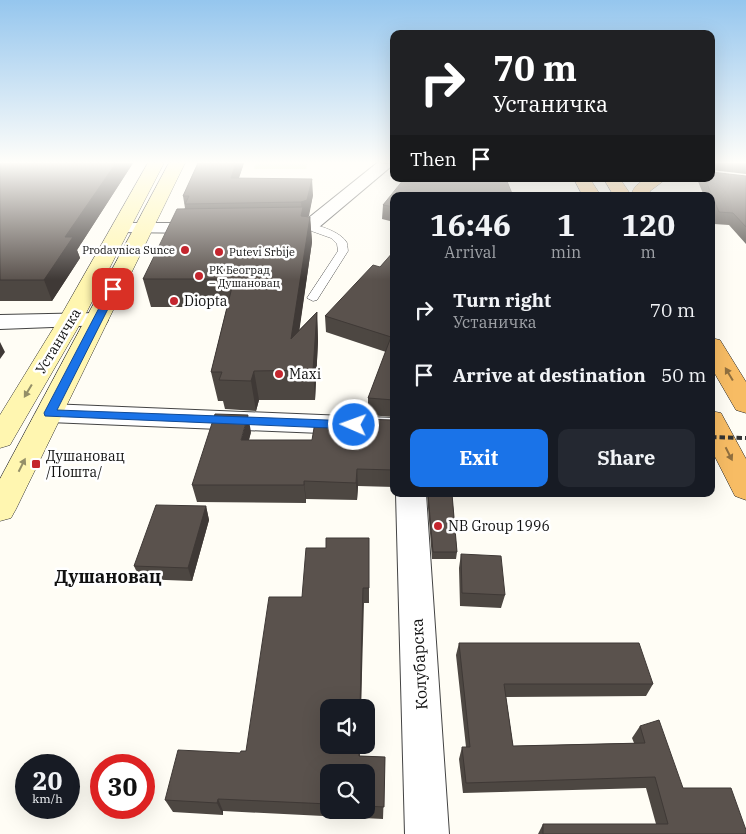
<!DOCTYPE html>
<html lang="en">
<head>
<meta charset="utf-8">
<style>
	body { margin:0; font-family:"IBM Plex Serif",serif; background:#242831; color:#f1f3f6; height:100vh; display:flex; flex-direction:column; font-size:19px; white-space:nowrap }
	* { box-sizing:border-box; margin:0 }
	p { font-size:16px; color:#9ea1a6 }
	.icon { flex:none; width:28px; height:28px; fill:none; stroke:currentColor; stroke-width:2; stroke-linecap:round; stroke-linejoin:round }
	.map { position:relative; flex:1; overflow:hidden }
	.panel { position:absolute; left:390px; top:192px; width:325px; height:305px; display:flex; flex-direction:column; background:#171b24; border-radius:10px; box-shadow:0 5px 20px #0002 }
	.panel>* { flex:none }
	.top-card { position:absolute; left:390px; top:30px; width:325px; height:152px; border-radius:10px; box-shadow:0 5px 20px #0002; background:#202124; color:#fff; overflow:hidden }
	.tools { position:absolute; left:320px; top:699px; display:grid; gap:10px }
	.tools a { display:grid; place-items:center; width:55px; height:55px; border-radius:10px; background:#171b24; box-shadow:0 5px 20px #0002; font-size:25px }
	.speed { position:absolute; left:15px; top:754px; display:flex; gap:10px; font-size:25px; font-weight:700; text-align:center }
	.speed>* { display:grid; place-content:center; width:65px; height:65px; border-radius:50%; background:#171b24; box-shadow:0 5px 20px #0002; line-height:1 }
	.speed small { font-size:12px; font-weight:400 }
	.speed .limit { border:8px solid #d22; background:#fff; color:#111 }
	.pin { position:absolute; display:grid; place-items:center; width:42px; height:42px; color:#fff; margin:-21px; border-radius:10px; box-shadow:0 2px 8px #0006 }
	.me { position:absolute; width:55px; margin:-28px; rotate:272deg; stroke-linejoin:round; filter:drop-shadow(0 0 4px #0008) }
	.turn { display:flex; align-items:center; gap:18px; height:105px; padding:0 20px; font-size:22px }
	.turn .icon { width:65px; height:65px; stroke-width:2.5 }
	.turn b { display:block; font-size:35px; line-height:42px }
	.then { display:flex; align-items:center; height:48px; padding:0 20px; background:#0003; gap:10px; font-size:19px }
	.eta { display:flex; justify-content:space-evenly; align-items:center; height:85px; text-align:center }
	.eta b { font-size:30px; font-weight:700; line-height:35px }
	.button { display:flex; gap:10px; margin-top:auto; padding:10px 20px }
	.button a { flex:1; height:58px; border-radius:10px; background:#1a73e8; color:#fff; font-size:20px; font-weight:700; line-height:58px; text-align:center }
	.button a+a { background:#242831; color:#f1f3f6 }
	ul { padding:0; list-style:none }
	li { display:flex; align-items:center; gap:15px; height:65px; padding:0 20px }
	li div { flex:1 }
	li b { display:block; font-size:19px }
	li em { font-style:normal }
	.map>svg:first-child { display:block }
</style>
</head>
<body>
<div class="map">
<svg width="746" height="834" viewBox="0 0 746 834">
	<rect width="100%" height="100%" fill="#fffdf5"/>
	<path fill="#e6f2cf" d="M256,163H307L306,169H254Z"/>
	<g fill="none" stroke-linecap="round" stroke-linejoin="round">
		<defs>
			<path id="service" d="M303,224C313,222 342,232 347,243C347,243 348,251 348,251L317,300L313,301L307,298L338,251L337,244L331,238L303,228Z"/>
			<path id="minor" d="M377,163L394,164L318,228L298,233L269,232L266,228L269,224L306,220Z
				M122,223H204L210,224L213,228L210,232L204,233L116,232L113,228L116,224Z
				M97,313L105,315L108,320L105,325L0,329V315Z
				M49,404L394,418V436L49,422L40,419L36,413L40,407Z
				M396,494H426L449,834H405Z"/>
			<path id="secondary" d="M148,163H164L83,319L14,438L10,445L0,448V415L59,319Z
				M169,163H185L16,509L11,518L0,521V479Z"/>
			<path id="trunk" d="M574,179H590L601,196H583Z
				M604,179H620L631,195C637,178 650,178 666,179L650,191L649,196H614Z
				M711,338L720,340L746,382V413L736,410L711,367Z
				M711,411L721,413L746,459V500L735,496L711,449Z"/>
		</defs>
		<use href="#service" stroke="#444" stroke-width="1"/>
		<use href="#minor" stroke="#444" stroke-width="2"/>
		<use href="#secondary" stroke="#333" stroke-width="1"/>
		<use href="#trunk" stroke="#222" stroke-width="1"/>
		<path stroke="#333" stroke-width="2" stroke-dasharray="3 2" stroke-linecap="butt" d="M682,181L690,179"/>
		<use href="#service" fill="#fff" fill-rule="evenodd"/>
		<use href="#minor" fill="#fff" fill-rule="evenodd"/>
		<use href="#secondary" fill="#fff6b0" fill-rule="evenodd"/>
		<use href="#trunk" fill="#f7bc64" fill-rule="evenodd"/>
		<path stroke="#333" stroke-width="4" stroke-dasharray="5.5 3" stroke-linecap="butt" d="M711,437L746,438"/>
	</g>
	<path fill="#4d4742" fill-rule="evenodd" d="M0,163H133L77,250L80,258L52,301H0Z
		M198,163H244L239,178L313,195L308,217H310L312,242L299,330L317,312L318,341L315,400H259L256,411L225,409L223,401H218L211,372L227,307H151L143,279L185,208L183,196Z
		M711,163H746V174L712,170L711,171Z
		M746,176V244L729,225L714,224L711,216V196H704L697,179Z
		M394,196V222L382,219L383,205Z
		M394,251V417L368,415V398L386,352L326,332L325,316L380,267Z
		M394,420V487L358,486L357,500L306,499V503L197,502L192,485L251,432L249,440H312L359,423Z
		M427,494H452L457,552L456,559H432Z
		M206,506L209,520L192,581L140,579L134,566Z
		M369,538V603H364L361,708H329V745H360V756L385,757L383,819L223,811V815L173,812L165,800L240,753L246,751L302,597L326,548ZM329,772H366V810H329Z
		M461,554L505,595L501,608L460,606L459,568Z
		M459,643L653,684L646,696L506,697L513,746L634,743L632,738L640,726L683,788L746,834H538L543,824H656L646,788L463,793L459,759L462,747H466L456,655Z"/>
	<path fill="#3f3936" d="M116,163H133L77,250L80,258L52,301L44,280L65,237Z
		M236,163H244L233,194L231,178Z
		M312,179L313,195L309,216H301L302,213L301,202Z
		M310,217L312,242L294,368L291,339Z
		M317,312L318,341L315,400L313,370Z
		M0,342L5,352L0,359Z
		M254,371L259,400L256,411L251,381Z
		M248,415L251,432L244,457L241,440Z
		M357,469L358,486L357,500L356,483Z
		M304,481L306,499V503L304,485Z
		M206,506L209,520L192,581L188,568Z
		M363,588L361,708H360Z
		M218,799L223,811V815L217,803Z"/>
	<path fill="#5a524d" stroke="#3f3936" d="M0,163H116L65,237H73L44,280H0Z
		M198,163H236L231,178L312,179L307,200L301,202L185,204L189,196H183Z
		M711,172L746,176V227L733,213L719,212L705,179H711Z
		M404,179H506L513,196H394V207L383,205Z
		M303,207L301,216L310,217L291,339L317,312L313,370L254,371L251,381L219,380L222,372H211L234,279H143L177,209Z
		M394,251V400L368,398L391,337L325,316L373,265L380,267Z
		M215,414L248,415L241,440H312L315,422L359,423L360,419L394,420V470L357,469L356,483L304,481V485H192Z
		M428,494H452L457,552H433Z
		M156,505L206,506L188,568L134,566Z
		M326,538H369V588H363L360,708H329V745H359V756L385,757L384,807L366,806V772H329V804L218,799L217,803L165,800L178,750L240,753L241,751H246L269,597H302L306,548H326Z
		M461,554L501,556L505,595L462,593Z
		M459,643H639L653,684H504L513,746L645,743L640,726L659,720L683,788H731L746,830V834H543V824H668L655,777L466,783L462,747H470Z"/>
	<defs><path id="oneway-solid" d="M-6-.8H1V-3.2L6.5 0L1 3.2V.8H-6Z" transform="scale(1.25)"/></defs>
	<g fill="#906f3f">
		<use href="#oneway-solid" transform="translate(729 374) rotate(-121)"/>
		<use href="#oneway-solid" transform="translate(729 454) rotate(63)"/>
	</g>
	<g fill="#948f68">
		<use href="#oneway-solid" transform="translate(28 391) rotate(121)"/>
		<use href="#oneway-solid" transform="translate(22 465) rotate(-63)"/>
	</g>
	<linearGradient id="sky" x2="0" y2="1"><stop stop-color="#95c6ee"/><stop offset="0.58" stop-color="#fffefa"/><stop offset="1" stop-color="#fffefa" stop-opacity="0"/></linearGradient>
	<rect width="746" height="280" fill="url(#sky)"/>
	<path fill="#1a73e8" stroke="#114b97" d="M110,287L118,289L57,410L354,421L360,425L354,429L45,416L44,413Z"/>
	<g fill="#c4262e" stroke="#fff" stroke-width="2">
		<circle cx="185" cy="250" r="5"/>
		<circle cx="219" cy="252" r="5"/>
		<circle cx="199" cy="276" r="5"/>
		<circle cx="174" cy="301" r="5"/>
		<circle cx="279" cy="374" r="5"/>
		<rect x="31" y="459" width="10" height="10" rx="2.5"/>
		<circle cx="438" cy="526" r="5"/>
	</g>
	<g text-anchor="middle" stroke-width="5" stroke-linejoin="round" paint-order="stroke">
		<g font-size="11" fill="#111" stroke="#fff" text-anchor="start">
			<text x="175" y="254" text-anchor="end">Prodavnica Sunce</text>
			<text x="229" y="256">Putevi Srbije</text>
			<text x="209" y="274">РК Београд<tspan x="209" dy="13">– Душановац</tspan></text>
		</g>
		<g font-size="14" fill="#111" stroke="#fff" text-anchor="start">
			<text x="184" y="306">Diopta</text>
			<text x="289" y="379">Maxi</text>
			<text x="46" y="461">Душановац<tspan x="46" dy="16">/Пошта/</tspan></text>
			<text x="448" y="531">NB Group 1996</text>
		</g>
		<g font-size="14" fill="#111" stroke="#fff">
			<text transform="translate(58 341) rotate(-59)" y="5">Устаничка</text>
		</g>
		<g font-size="16" fill="#111" stroke="#fff">
			<text transform="translate(419 664) rotate(-93)" y="6">Колубарска</text>
		</g>
		<g font-size="18" font-weight="bold" fill="#111" stroke="#fff">
			<text x="108" y="583">Душановац</text>
		</g>
	</g>
</svg>
<div class="tools">
<a><svg class="icon" aria-label="sound" viewBox="0 0 24 24"><path d="M4 9h4l5-4v14l-5-4H4zM17 9q2 3 0 6"/></svg></a>
<a><svg class="icon" aria-label="search" viewBox="0 0 24 24"><circle cx="10" cy="10" r="6"/><path d="M15 15l6 6"/></svg></a>
</div>
<div class="speed"><div>20<small>km/h</small></div><div class="limit">30</div></div>
<div class="pin" style="left:113px;top:289px;background:#d93025"><svg class="icon" aria-label="arrive" viewBox="0 0 24 24"><path d="M6 21V4h12l-3 4 3 4H6"/></svg></div>
<svg class="me" style="left:354px;top:425px" viewBox="-20 -20 40 40"><circle r="17" fill="#1a73e8" stroke="#fff" stroke-width="3"/><path d="M0-11L8 9 0 5-8 9z" fill="#fff"/></svg>
<div class="top-card">
<div class="turn"><svg class="icon" aria-label="right" viewBox="0 0 24 24"><path d="M7 20v-9h11M14 6l5 5-5 5"/></svg><div><b>70 m</b>Устаничка</div></div>
<div class="then">Then<svg class="icon" aria-label="arrive" viewBox="0 0 24 24"><path d="M6 21V4h12l-3 4 3 4H6"/></svg></div>
</div>
<section class="panel">
<div class="eta">
<div><b>16:46</b><p>Arrival</p></div>
<div><b>1</b><p>min</p></div>
<div><b>120</b><p>m</p></div>
</div>
<ul>
<li><svg class="icon" aria-label="right" viewBox="0 0 24 24"><path d="M7 20v-9h11M14 6l5 5-5 5"/></svg><div><b>Turn right</b><p>Устаничка</p></div><em>70 m</em></li>
<li><svg class="icon" aria-label="arrive" viewBox="0 0 24 24"><path d="M6 21V4h12l-3 4 3 4H6"/></svg><div><b>Arrive at destination</b></div><em>50 m</em></li>
</ul>
<div class="button"><a>Exit</a><a>Share</a></div>
</section>
</div>
</body>
</html>
